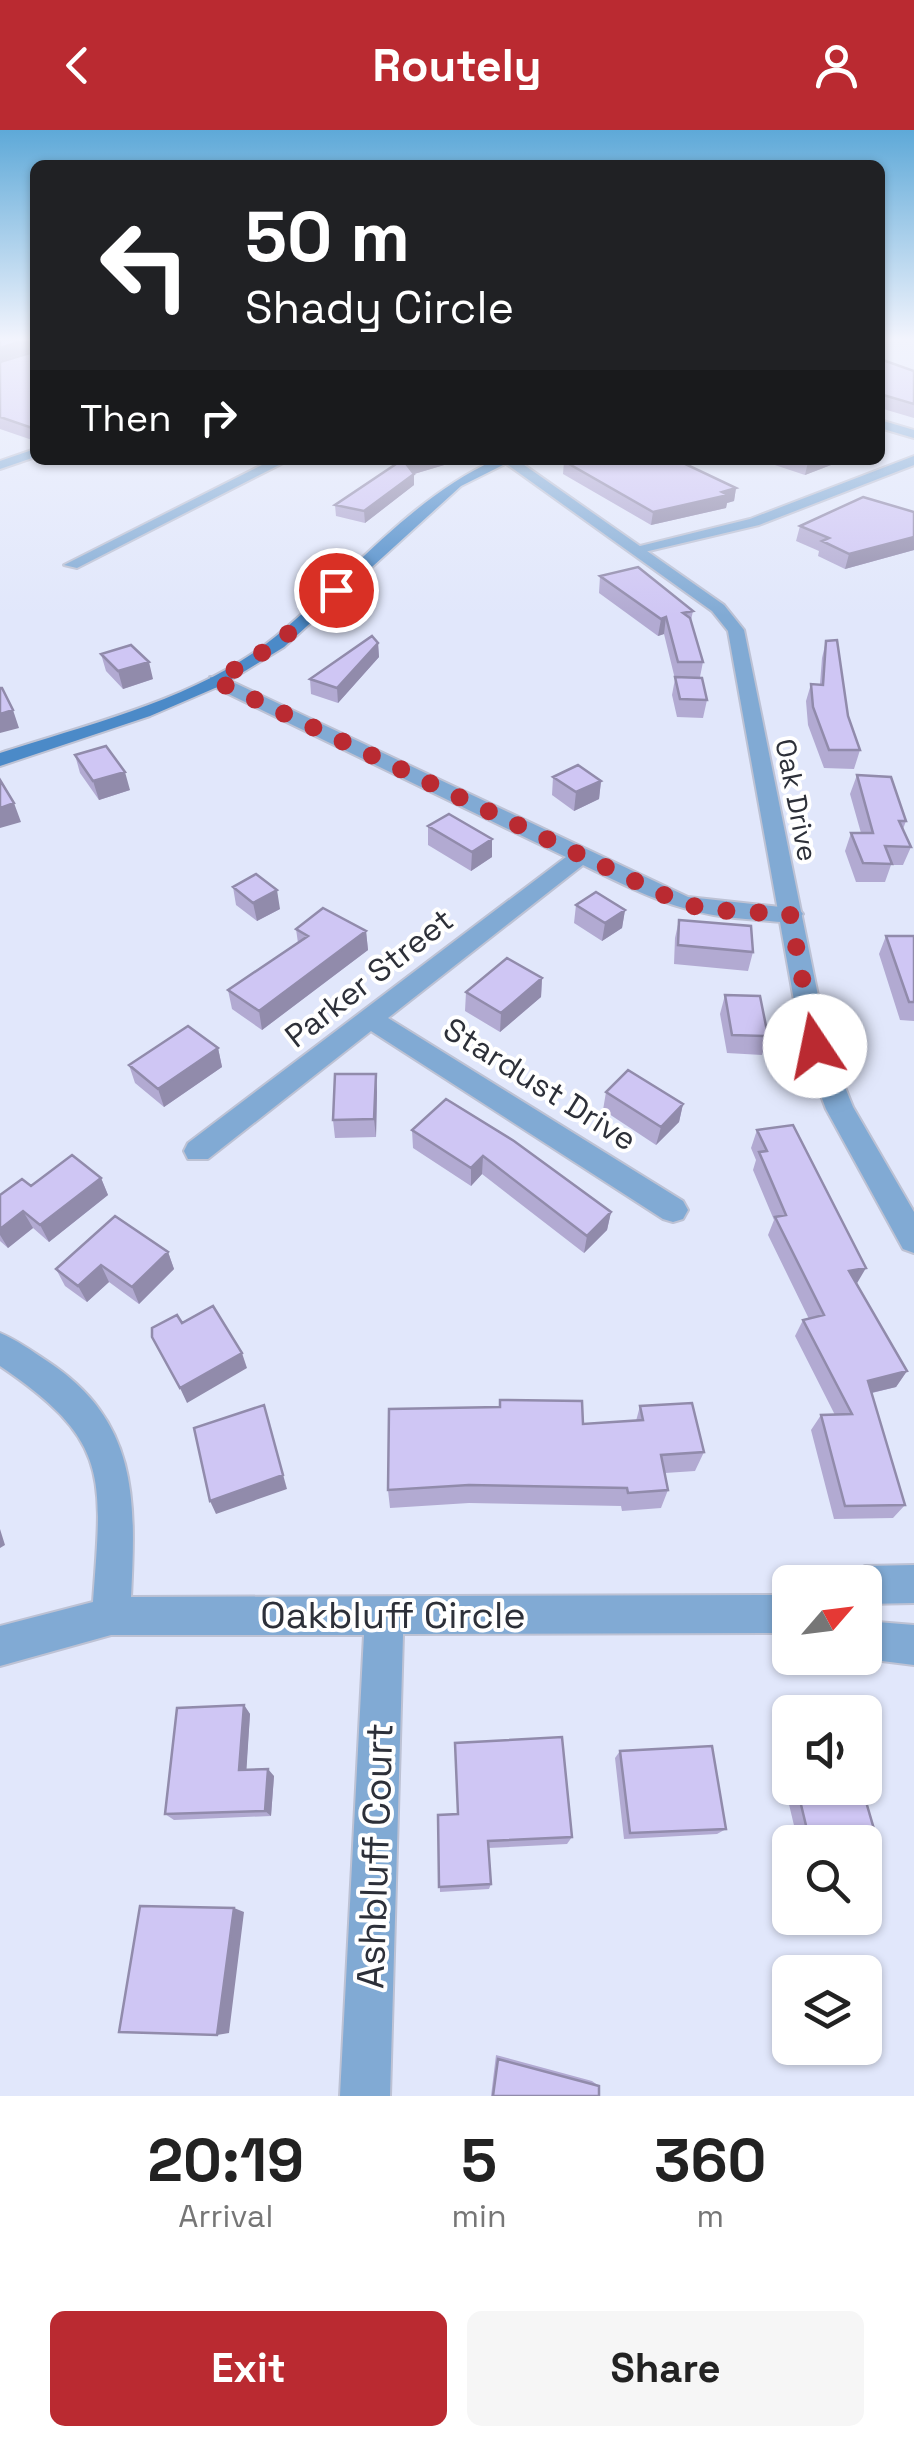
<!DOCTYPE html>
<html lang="en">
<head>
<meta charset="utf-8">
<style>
	body { margin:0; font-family:"Space Grotesk",sans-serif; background:#f6f6f6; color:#222; height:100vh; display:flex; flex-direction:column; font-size:38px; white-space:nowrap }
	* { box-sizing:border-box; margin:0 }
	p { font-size:32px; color:#767676 }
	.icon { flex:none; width:55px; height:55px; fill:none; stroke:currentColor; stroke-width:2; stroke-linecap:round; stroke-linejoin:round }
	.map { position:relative; height:1966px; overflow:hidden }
	.details { display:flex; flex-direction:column; background:#fff; flex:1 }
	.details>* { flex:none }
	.hud { position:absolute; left:30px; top:30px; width:855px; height:305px; border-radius:15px; box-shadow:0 2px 8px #0004; background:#202124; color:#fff; overflow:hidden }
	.needle { width:65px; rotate:62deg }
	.tools { position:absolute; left:772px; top:1435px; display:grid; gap:20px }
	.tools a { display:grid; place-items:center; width:110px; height:110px; border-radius:15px; background:#fff; box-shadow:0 2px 8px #0004; font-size:50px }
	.pin { position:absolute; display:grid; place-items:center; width:85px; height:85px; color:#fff; margin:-42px; border:5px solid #fff; border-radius:50%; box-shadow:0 2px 10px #0007 }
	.me { position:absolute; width:110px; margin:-55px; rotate:349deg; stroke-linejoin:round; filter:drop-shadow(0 0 8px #0008) }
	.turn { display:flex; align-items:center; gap:35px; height:210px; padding:0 50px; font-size:45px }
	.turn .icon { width:130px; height:130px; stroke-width:2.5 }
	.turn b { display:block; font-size:70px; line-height:85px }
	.then { display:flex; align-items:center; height:95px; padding:0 50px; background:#0003; gap:20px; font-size:38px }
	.eta { display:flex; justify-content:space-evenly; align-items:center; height:170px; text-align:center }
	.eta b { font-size:60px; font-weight:700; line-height:70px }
	.button { display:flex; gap:20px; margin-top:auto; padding:20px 50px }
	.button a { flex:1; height:115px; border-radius:15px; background:#ba2a31; color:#fff; font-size:40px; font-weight:700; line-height:115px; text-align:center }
	.button a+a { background:#f6f6f6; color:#222 }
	header { display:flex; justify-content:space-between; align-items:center; height:130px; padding:0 50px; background:#ba2a31; color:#fff; font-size:45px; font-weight:700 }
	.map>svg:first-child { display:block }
</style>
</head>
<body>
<header><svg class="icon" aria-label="back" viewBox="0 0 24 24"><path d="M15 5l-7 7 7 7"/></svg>Routely<svg class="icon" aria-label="person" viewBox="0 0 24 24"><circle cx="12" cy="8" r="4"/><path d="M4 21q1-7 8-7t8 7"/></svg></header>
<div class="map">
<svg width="914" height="1966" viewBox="0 0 914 1966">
	<rect width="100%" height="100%" fill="#e1e7fb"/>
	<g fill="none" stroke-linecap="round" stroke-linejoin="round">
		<defs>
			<path id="minor" d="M35,319V327L0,339V331Z
				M914,326V335L759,395L636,424L628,419L750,389Z
				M272,330H289L77,438L64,435Z
				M210,547H222L688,767L799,779L803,784C792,796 774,791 759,790C684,786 649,767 583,735L388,888L683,1071L688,1080L683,1089L673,1092L663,1089L371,901L208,1029H188L184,1021L188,1013L566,727L210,555Z
				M0,1203C17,1210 32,1221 47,1231C138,1291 136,1367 131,1467L790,1465V1503L403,1504L390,1966H340L364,1505H111L0,1536V1496L93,1472C102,1347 111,1311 0,1236Z
				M914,1435V1473L865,1474V1452H847L852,1442L865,1436Z
				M865,1491L914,1495V1535L858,1528H865Z"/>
			<path id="tertiary" d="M880,290L914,300V308L880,298Z
				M501,330H517L724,475L744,500L828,915L853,977L914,1082V1123L903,1119L826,979L802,915L728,501L712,481Z"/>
			<path id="secondary" d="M495,330H513L461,356L284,517L222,555L150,586L0,636V623C91,593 198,569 275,507C348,448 409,369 495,330Z"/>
		</defs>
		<use href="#minor" stroke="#bdc2d4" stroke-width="4"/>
		<use href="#tertiary" stroke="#bdc2d4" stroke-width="4"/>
		<use href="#secondary" stroke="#bdc2d4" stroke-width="4"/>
		<use href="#minor" fill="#81aad4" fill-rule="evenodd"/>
		<use href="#tertiary" fill="#81aad4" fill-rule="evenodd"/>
		<use href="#secondary" fill="#4b8ac8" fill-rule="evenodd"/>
	</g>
	<path fill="#b2aad2" d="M0,210H35V311L0,299V232L33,222V221L0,231Z
		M880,229L914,241V288L880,278Z
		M402,330H461L414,344V355L365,393L336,386L335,375Z
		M760,330H844L805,345Z
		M564,331L736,358L734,371L727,373L726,378L651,395L563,344Z
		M914,382V420L845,439L818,426L819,421L796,411L800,396Z
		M600,446L693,481L691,490L703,532L700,547L707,570L703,588L677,587L672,565L675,549L664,504L658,506L599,463Z
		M826,511L848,586L860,620L854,639L824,638L808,595L806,571L811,554H820L822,528Z
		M378,513L379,527L338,573L311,564L310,549Z
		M101,524L153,549L123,559L106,541Z
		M75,625L130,660L99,670L80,643Z
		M857,645L906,691L903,699L911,717L903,735H891L885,752H856L845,721L851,703H861L850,664Z
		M553,647L601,651L599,669L574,681L552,665Z
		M428,696L492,709V727L471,741L428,715Z
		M233,757L280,779L257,791L236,775Z
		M576,775L625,780L622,798L602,811L574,793Z
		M679,790L753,822L748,841L674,834L675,808Z
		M296,799L366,801L368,820L262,900L232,879L228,860L298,813Z
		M886,806H914V891L900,890L879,824Z
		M542,848L541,867L500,902L465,881L466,862Z
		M725,865L768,906L762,925L727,923L720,884Z
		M218,918L222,937L164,977L135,953L129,935Z
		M376,944L377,962L376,1007L335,1008L333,990Z
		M606,962L683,974L679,992L656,1015L603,980Z
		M412,1000L514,1011L611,1082L607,1100L584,1123L482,1044L471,1056L413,1018Z
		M757,1000L857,1154L907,1241L896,1257L872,1263L905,1375L893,1388L834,1389L811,1300L821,1285H835L795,1206L803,1190L809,1189L768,1105L774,1090L753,1040L756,1030L751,1018Z
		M101,1048L108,1065L49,1112L33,1098L8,1118L0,1111V1065L31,1056Z
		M168,1122L174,1139L139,1174L109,1152L87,1172L65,1156L56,1139Z
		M640,1276L704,1322L695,1341L665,1343L668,1360L661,1378L622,1381L621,1376L469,1373L390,1378L388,1360L583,1294L636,1291Z
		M244,1575L250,1584L246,1640L274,1646L271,1686L174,1690L165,1684Z
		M620,1621L726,1699L717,1704L624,1709L615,1628Z
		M790,1634V1658H862L876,1706L863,1711L849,1712H798L781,1641Z
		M438,1685L572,1707L567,1714L488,1718L491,1754L489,1759L440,1762Z
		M496,1925L592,1951L599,1956V1966H491Z"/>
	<path fill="#918bab" d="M24,210H31L34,220L0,231V218Z
		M423,330H461L414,344V355L365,393L364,381L407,335Z
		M812,330H844L805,345L808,332Z
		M736,358L734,371L727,373L726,378L651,395L653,382Z
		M914,407V420L845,439L849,424Z
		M666,487L664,504L658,506L661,489Z
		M378,513L379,527L338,573L337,558Z
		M149,532L153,549L123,559L118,541Z
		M13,580L19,598L0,603V584Z
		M125,642L130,660L99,670L93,651Z
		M601,651L599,669L574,681L576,662Z
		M14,673L21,692L0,698V678Z
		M492,709V727L471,741L472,722Z
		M277,760L280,779L257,791L253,773Z
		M625,780L622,798L602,811L605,793Z
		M366,801L368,820L262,900L259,881Z
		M542,848L541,867L500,902L501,883Z
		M218,918L222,937L164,977L158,959Z
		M376,944L377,962L376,1007L374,989Z
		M683,974L679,992L656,1015L661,997Z
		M483,1026L482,1044L471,1056V1038Z
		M101,1048L108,1065L49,1112L40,1095Z
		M23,1081L33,1098L8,1118L0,1105V1099Z
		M611,1082L607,1100L584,1123L587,1106Z
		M168,1122L174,1139L139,1174L132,1157Z
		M101,1135L109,1152L87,1172L78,1156Z
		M866,1138L856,1155L849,1141Z
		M242,1223L247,1238L187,1273L180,1258Z
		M907,1241L896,1257L858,1266L868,1251Z
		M264,1275L287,1359L216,1384L210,1371Z
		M0,1399L5,1415L0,1418Z
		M244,1575L250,1584L246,1647L239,1640Z
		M268,1639L274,1646L271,1686L265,1681Z
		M234,1778L244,1782L229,1903L217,1905Z"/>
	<path fill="#cfc6f4" stroke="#918bab" stroke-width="2.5" d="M0,210H24L0,218Z
		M35,214V299L0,287V232L33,222Z
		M880,229L914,241V274L880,264Z
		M402,330H423L407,335L414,344L364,381L335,375Z
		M569,330H677L736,358L722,362L728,365L653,382L564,331Z
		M863,367L914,382V407L849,424L822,411L829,408L800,396Z
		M638,437L693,481L683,483L690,488L703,532H678L666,487L661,489L600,446Z
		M372,506L378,513L337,558L310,549Z
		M837,510L848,586L860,620H829L813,577L811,554L823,555L826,511Z
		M131,515L149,532L118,541L101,524Z
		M675,547L702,548L707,570L680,569Z
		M0,558H2L13,580L0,584Z
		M106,616L125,642L93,651L75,625Z
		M578,635L601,651L576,662L553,647Z
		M857,645L891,647L906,691H899L911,717L885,716L892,734L863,733L851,703H873Z
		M0,650L14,673L0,678Z
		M449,684L492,709L472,722L428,696Z
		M256,744L277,760L253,773L233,757Z
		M596,762L625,780L605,793L576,775Z
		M323,778L366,801L259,881L228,860L308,806L296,799Z
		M679,790L751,796L753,822L678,815Z
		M886,806H914V872H909Z
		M507,828L542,848L501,883L466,862Z
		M725,865L760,866L768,906L732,905Z
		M188,896L218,918L158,959L129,935Z
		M628,940L683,974L661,997L606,962Z
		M335,944H376L374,989L333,990Z
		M446,969L514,1011L611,1082L587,1106L483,1026L471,1038L412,1000Z
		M793,995L866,1138L849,1141L907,1241L868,1251L905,1375L845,1376L821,1285L852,1284L803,1190L824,1185L775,1087L786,1085L759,1022L767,1021L757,1000Z
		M72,1025L101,1048L40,1095L23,1081L0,1099V1065L22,1049L31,1056Z
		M115,1086L168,1122L132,1157L101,1135L78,1156L56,1139Z
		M213,1176L242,1223L180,1258L152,1207V1198L177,1185L182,1193Z
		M500,1270L582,1271L583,1294L643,1290L640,1276L692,1273L704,1322L661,1325L668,1360L628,1363L627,1358L469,1355L388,1360L389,1279L500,1277Z
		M264,1275L283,1345L210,1371L194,1298Z
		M244,1575L239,1640L268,1639L265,1681L165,1684L177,1578Z
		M562,1607L572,1707L488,1711L491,1754L439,1757L438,1685L458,1684L455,1613Z
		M712,1616L726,1699L630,1703L620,1621Z
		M797,1658H862L876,1706L810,1712Z
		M140,1776L234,1778L217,1905L119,1902Z
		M498,1929L599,1956V1966H493Z"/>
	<linearGradient id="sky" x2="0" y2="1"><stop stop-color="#5ea9d8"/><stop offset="0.43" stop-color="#f2f4fd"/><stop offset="1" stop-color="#f2f4fd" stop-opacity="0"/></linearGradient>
	<rect width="914" height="486" fill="url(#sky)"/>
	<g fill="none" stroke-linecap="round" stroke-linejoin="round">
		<path stroke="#ba2a31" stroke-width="18" stroke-dasharray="0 32.4" d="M336,460L278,513L216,551L681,773L710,780L790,784L815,916"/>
	</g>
	<g text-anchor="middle" stroke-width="8" stroke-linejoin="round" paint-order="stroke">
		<g font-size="28" fill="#2d3039" stroke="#fff">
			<text transform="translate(797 670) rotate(79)" y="10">Oak Drive</text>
		</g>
		<g font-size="32" fill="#2d3039" stroke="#fff">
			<text transform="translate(369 848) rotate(-38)" y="11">Parker Street</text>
			<text transform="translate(540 954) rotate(32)" y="11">Stardust Drive</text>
		</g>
		<g font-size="38" fill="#2d3039" stroke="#fff">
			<text x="393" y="1498">Oakbluff Circle</text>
			<text transform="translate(375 1726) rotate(-88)" y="13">Ashbluff Court</text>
		</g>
	</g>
</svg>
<div class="tools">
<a><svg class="needle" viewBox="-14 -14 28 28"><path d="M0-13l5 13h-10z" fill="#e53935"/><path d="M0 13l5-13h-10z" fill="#767676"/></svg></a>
<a><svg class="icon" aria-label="sound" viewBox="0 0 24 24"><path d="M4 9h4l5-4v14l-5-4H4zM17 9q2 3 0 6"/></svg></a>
<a><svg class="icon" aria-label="search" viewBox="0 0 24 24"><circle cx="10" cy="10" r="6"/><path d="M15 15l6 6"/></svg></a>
<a><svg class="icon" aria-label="layers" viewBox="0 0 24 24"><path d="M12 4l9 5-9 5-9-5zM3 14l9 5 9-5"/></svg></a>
</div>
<div class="pin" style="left:336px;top:460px;background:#d93025"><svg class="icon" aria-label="arrive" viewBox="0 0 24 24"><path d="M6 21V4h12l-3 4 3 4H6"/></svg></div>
<svg class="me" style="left:815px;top:916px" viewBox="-20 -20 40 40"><circle r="19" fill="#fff"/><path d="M0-13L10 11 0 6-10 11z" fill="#ba2a31"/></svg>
<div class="hud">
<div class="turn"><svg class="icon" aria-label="left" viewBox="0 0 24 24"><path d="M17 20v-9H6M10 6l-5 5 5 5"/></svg><div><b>50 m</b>Shady Circle</div></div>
<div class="then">Then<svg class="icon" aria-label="right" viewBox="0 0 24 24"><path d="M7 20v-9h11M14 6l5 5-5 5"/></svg></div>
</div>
</div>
<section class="details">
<div class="eta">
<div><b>20:19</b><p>Arrival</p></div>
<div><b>5</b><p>min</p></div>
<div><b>360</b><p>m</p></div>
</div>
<div class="button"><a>Exit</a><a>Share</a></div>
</section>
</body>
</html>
